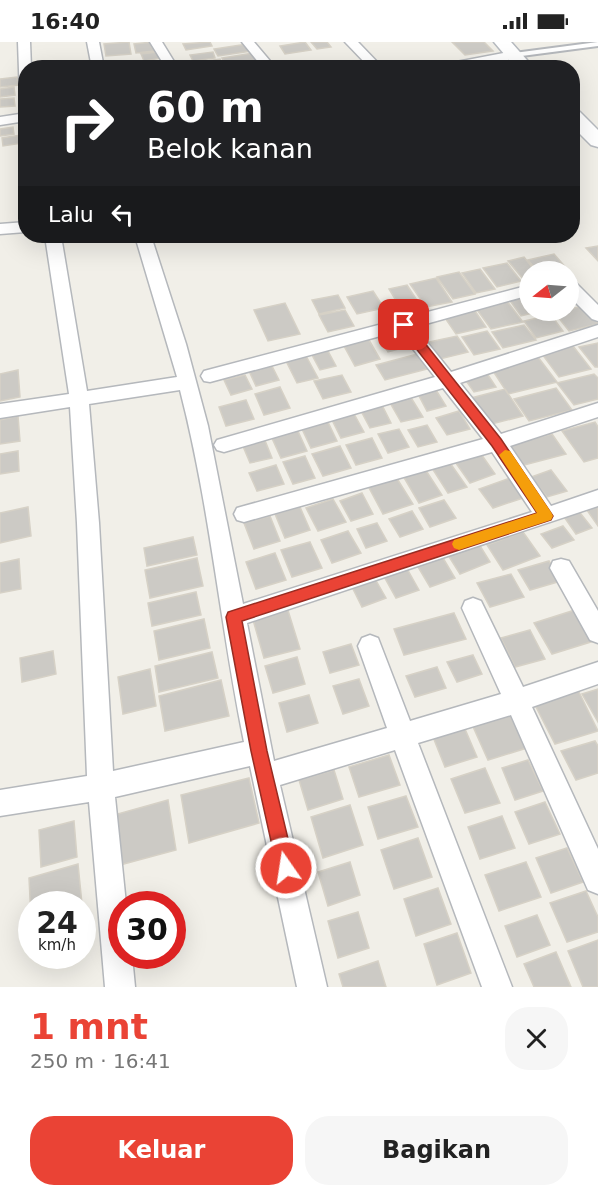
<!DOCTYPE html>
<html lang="id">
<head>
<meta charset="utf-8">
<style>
	body { margin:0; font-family:"DejaVu Sans",sans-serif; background:#f6f6f6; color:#222; height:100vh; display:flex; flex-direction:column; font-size:22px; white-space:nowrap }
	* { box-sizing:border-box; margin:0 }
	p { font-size:20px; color:#767676 }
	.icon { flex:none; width:33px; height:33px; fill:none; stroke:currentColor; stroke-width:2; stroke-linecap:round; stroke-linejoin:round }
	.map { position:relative; height:945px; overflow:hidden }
	.sheet { display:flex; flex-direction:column; background:#fff; flex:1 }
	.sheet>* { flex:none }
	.top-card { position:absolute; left:18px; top:18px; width:562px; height:183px; border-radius:24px; box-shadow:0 6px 24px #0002; background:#202124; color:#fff; overflow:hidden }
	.needle { width:39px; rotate:253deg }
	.tools { position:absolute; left:519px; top:219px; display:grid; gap:12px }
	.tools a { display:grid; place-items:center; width:60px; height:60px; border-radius:50%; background:#fff; box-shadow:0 6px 24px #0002; font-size:30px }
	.speed { position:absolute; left:18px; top:849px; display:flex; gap:12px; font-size:30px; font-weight:700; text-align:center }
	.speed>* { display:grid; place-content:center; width:78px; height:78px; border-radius:50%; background:#fff; box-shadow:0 6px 24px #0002; line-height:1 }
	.speed small { font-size:15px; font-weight:400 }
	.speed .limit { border:9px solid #d22; background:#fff; color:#111 }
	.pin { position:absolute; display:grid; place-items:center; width:51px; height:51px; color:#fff; margin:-26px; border-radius:12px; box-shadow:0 3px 9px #0006 }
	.me { position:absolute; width:66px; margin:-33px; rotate:347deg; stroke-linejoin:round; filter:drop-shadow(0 0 4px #0008) }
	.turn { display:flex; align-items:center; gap:21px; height:126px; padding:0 30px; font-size:27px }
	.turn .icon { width:78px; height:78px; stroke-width:2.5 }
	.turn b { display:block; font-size:42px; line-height:51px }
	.then { display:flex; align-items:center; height:57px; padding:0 30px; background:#0003; gap:12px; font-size:22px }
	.round { display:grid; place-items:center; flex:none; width:63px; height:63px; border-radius:24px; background:#f6f6f6 }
	.headline { display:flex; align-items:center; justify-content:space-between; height:102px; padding:0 30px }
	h1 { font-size:36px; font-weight:800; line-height:45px; color:#ea4335 }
	.action { display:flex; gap:12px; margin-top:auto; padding:12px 30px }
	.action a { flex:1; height:69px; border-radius:24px; background:#ea4335; color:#fff; font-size:24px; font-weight:800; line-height:69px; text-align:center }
	.action a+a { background:#f6f6f6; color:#222 }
	.status { display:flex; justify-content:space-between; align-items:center; height:42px; padding:0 30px; background:#fff; direction:ltr }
	.status svg { height:16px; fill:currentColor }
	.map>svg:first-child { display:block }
</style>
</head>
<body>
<div class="status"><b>16:40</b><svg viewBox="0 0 49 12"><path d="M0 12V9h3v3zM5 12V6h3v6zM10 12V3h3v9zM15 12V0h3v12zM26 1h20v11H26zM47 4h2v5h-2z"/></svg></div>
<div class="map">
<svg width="598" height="945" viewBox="0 0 598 945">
	<rect width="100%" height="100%" fill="#f1efe8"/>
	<path fill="#cccac5" stroke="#d6d1c6" stroke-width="1.5" d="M129,0L131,12L106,14L104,2Z
		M152,0L155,9L136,11L134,2Z
		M210,0L212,4L186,8L183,2Z
		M305,0L311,8L285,12L280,4Z
		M311,0H327L331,5L317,7Z
		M452,0H484L493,9L465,13Z
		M247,2L252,9L218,14L214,7Z
		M159,10L162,16L144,19L141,12Z
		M213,10L215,16L193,19L190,13Z
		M253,11L260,21L228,26L222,16Z
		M220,17L224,26H201L199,20Z
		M163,18L166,26H139L138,22Z
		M17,35L19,43L0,45V37Z
		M14,45L15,53L0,55V47Z
		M14,56L15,64L0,65V57Z
		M13,85L14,92L0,94V87Z
		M21,93L23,101L3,104L2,96Z
		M598,204V219L586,206Z
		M554,212L568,228L538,230L528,218Z
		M524,215L536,230H530V237L524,238L508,219Z
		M507,221L521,239L497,245L483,226Z
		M480,227L495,247L476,251L462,231Z
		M459,230L475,252L453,257L437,235Z
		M436,236L452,260L426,265L410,242Z
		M407,243L420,263L401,267L389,247Z
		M373,249L384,266L357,272L347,255Z
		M530,251V268H545L521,274L508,256Z
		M338,253L345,266L319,272L312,258Z
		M506,258L523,280L491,287L475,265Z
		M285,261L300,292L268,299L254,268Z
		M584,264L598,282L569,289L554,270Z
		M473,266L486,285L456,292L443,273Z
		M345,268L354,284L328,290L319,273Z
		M551,273L563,289L536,296L524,279Z
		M524,283L536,298L503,306L492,290Z
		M487,289L500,307L474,313L462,295Z
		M398,293L406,305L388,310L380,297Z
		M457,294L468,310L440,317L429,300Z
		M369,298L380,317L355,324L344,304Z
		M598,301V325H595L579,305Z
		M573,304L591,327L559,335L542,312Z
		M328,309L336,324L320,328L312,313Z
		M305,312L318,336L297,341L285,317Z
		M417,312L427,327L385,338L376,323Z
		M538,315L557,340L508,352L491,326Z
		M272,324L279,338L256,344L249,329Z
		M18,328L20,355L0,359V332Z
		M486,330L496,345L474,350L464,336Z
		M594,332L598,336V357L574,363L557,341Z
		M245,333L252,347L231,353L224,338Z
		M342,333L351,350L323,357L314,339Z
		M280,345L290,366L264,373L255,352Z
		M556,346L572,368L529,379L514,357Z
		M505,347L523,374L488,383L471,356Z
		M436,348L446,364L427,369L418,352Z
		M410,354L423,375L401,380L389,359Z
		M246,358L254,377L226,384L219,365Z
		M382,363L391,381L370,386L361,369Z
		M459,369L470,387L447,393L436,376Z
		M353,370L364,390L341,396L331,376Z
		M18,374L20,399L0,402V378Z
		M328,380L337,399L311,406L302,387Z
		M595,380L598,385V416L584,420L562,389Z
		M427,383L437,400L418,405L408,388Z
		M297,387L307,409L281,416L271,394Z
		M399,387L409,405L388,411L378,392Z
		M552,392L566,412L517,425L504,404Z
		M264,396L272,416L250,421L242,402Z
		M372,396L382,416L356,423L346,403Z
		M340,404L351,426L323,434L312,412Z
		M18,409L19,429L0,432V412Z
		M479,409L495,432L470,441L453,417Z
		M305,414L315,436L293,442L283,420Z
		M448,418L467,445L448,451L430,423Z
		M276,423L284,442L257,449L249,431Z
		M425,427L442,453L419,461L403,434Z
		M551,428L567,449L547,455L531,435Z
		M396,435L413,462L383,472L368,444Z
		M510,436L523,456L493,466L479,447Z
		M362,451L373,472L351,479L340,459Z
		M333,457L346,480L318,489L306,466Z
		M598,457V484L582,461Z
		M444,458L456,476L430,485L419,466Z
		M28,465L31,494L0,501V471Z
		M300,465L310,488L285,496L275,472Z
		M577,467L592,486L576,492L562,472Z
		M412,469L423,487L400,495L389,477Z
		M270,474L280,499L254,507L244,481Z
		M377,481L387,499L366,506L357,487Z
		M563,484L574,498L552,506L541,492Z
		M348,489L361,511L332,521L321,498Z
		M523,490L540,514L503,528L487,503Z
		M193,495L197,513L147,524L144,506Z
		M477,499L490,520L460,532L446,510Z
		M310,500L322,526L292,535L281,508Z
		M275,511L286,538L256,547L246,520Z
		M197,516L203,544L150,556L145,528Z
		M443,516L455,536L430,545L418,525Z
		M19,517L21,547L0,551V521Z
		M549,519L561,539L530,548L518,528Z
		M405,523L419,548L396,556L382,531Z
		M511,532L524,555L490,565L477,541Z
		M374,535L386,556L362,565L351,543Z
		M196,550L201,573L152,584L148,561Z
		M286,562L300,607L264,616L251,571Z
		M575,568L594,599L552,612L534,581Z
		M454,571L466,597L404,613L394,587Z
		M204,577L210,606L159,618L154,589Z
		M530,588L545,617L515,625L501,596Z
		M351,602L359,623L330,631L323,610Z
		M53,609L56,632L22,640L20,616Z
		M212,610L218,636L159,650L155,624Z
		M473,613L482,632L457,640L447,620Z
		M297,615L305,642L273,651L265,624Z
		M437,625L446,646L415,655L406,634Z
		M150,627L156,664L123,672L118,635Z
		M359,637L369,664L343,672L333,644Z
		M221,638L229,674L165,689L159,654Z
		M598,647V680L582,652Z
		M578,648L598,689L555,702L534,661Z
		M309,653L318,681L287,690L279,661Z
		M509,666L527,706L488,718L470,678Z
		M462,680L477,715L445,725L431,690Z
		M595,699L598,704V731L576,738L561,709Z
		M389,713L400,743L359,755L349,725Z
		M528,718L543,749L515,758L502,726Z
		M485,726L500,761L465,771L451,737Z
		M334,728L343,757L308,768L299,738Z
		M249,736L259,781L189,801L181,753Z
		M406,754L418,785L378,797L368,765Z
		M168,758L176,808L120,823L114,773Z
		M545,760L560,792L529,802L515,770Z
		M350,763L363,803L323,816L311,775Z
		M502,774L515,806L480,817L468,785Z
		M74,779L77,815L41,825L39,788Z
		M418,796L432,835L394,847L381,808Z
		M567,806L583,840L551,851L536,816Z
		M350,820L360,853L328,864L318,830Z
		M526,820L541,855L499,869L485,833Z
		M78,822L82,862H32L31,876L29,836Z
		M438,846L451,882L416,894L404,857Z
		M586,849L598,875V890L567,900L550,861Z
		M358,870L369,906L338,916L328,879Z
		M537,873L550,903L517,915L505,884Z
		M457,891L471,931L437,943L424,902Z
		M598,898V945H583L568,909Z
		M556,910L571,945H534L524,922Z
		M378,919L386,945H343L339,932Z"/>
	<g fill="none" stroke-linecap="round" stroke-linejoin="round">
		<defs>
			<path id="lane" d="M598,0V4L514,15L511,13L514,11Z"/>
			<path id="street" d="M18,0H30L31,26H26V61L20,57Z
				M87,0H99L104,26H92Z
				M150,0H162L178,26H166Z
				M242,0H254L276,26H263Z
				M345,0H358L383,26H370Z
				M514,9L520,13L518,16L468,26H440L446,22Z
				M26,71V79L0,83V75Z
				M26,180V190L0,192V182Z
				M45,194H61L87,349L177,335L135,194H151L186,302L208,384L243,562L532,470L492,410L244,480L237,478L234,472L237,466L244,464L483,397L443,346L224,410L217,408L214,403L217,398L435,335L399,289L210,340L204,339L201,334L204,329L530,243V253L415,285L451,330L598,283V295L460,341L501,392L598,361V375L510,404L551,464L598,448V464L247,581L274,719L387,686L358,604L362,596L370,593L378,596L410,679L501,652L462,566L465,559L473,556L481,559L523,645L598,620V642L532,665L598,807V852L588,848L511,673L418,701L512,945H482L395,708L280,743L327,945H297L250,724L115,755L126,862H122V914H132L135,945H105L89,760L0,774V748L87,734L77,481L70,365L0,376V362L69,352ZM180,348C210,464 220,583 244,700L113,729L99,481L89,362Z
				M568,238L574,239L598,263V279L592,277L568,253Z
				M561,517L569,519L598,569V601L590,598L550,526L553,519Z"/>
			<path id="secondary" d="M494,0H511L534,26H516Z
				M573,68L580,70L598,88V105L591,103L573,85Z"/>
		</defs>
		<use href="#lane" stroke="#b5b8bc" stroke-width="4"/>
		<use href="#street" stroke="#b5b8bc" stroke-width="3"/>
		<use href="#secondary" stroke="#b6babf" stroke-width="3"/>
		<use href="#lane" fill="#fff" fill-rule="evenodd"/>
		<use href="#street" fill="#fff" fill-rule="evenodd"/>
		<use href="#secondary" fill="#fff" fill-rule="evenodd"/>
	</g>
	<path fill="#ea4335" stroke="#982c22" stroke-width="1.5" d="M404,279L408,280L501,397L553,474L551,478L242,579L267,709L295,826L292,833L286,835L279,833L277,826L251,709L226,575L228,570L537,471L492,404L400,286L399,283Z"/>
	<path fill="#f59e0b" d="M505,408L510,409L551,470L553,474L551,478L459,508L454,506L452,502L454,498L537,471L499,413Z"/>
</svg>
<div class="tools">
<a><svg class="needle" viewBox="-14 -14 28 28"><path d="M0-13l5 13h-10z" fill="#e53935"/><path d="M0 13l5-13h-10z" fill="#767676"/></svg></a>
</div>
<div class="speed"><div>24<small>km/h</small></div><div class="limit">30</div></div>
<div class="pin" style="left:404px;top:283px;background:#d93025"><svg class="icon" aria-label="arrive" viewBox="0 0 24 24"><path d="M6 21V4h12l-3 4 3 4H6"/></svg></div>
<svg class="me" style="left:286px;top:826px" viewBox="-20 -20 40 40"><circle r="17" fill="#ea4335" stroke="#fff" stroke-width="3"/><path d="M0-11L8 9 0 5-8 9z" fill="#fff"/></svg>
<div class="top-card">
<div class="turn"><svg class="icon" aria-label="right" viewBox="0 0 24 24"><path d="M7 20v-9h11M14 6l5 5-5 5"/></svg><div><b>60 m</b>Belok kanan</div></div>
<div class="then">Lalu<svg class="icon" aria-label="left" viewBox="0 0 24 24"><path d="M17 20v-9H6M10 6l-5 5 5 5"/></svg></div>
</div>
</div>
<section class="sheet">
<div class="headline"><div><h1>1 mnt</h1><p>250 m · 16:41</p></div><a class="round"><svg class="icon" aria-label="close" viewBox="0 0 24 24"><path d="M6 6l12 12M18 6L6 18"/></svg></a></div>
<div class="action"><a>Keluar</a><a>Bagikan</a></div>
</section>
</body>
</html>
